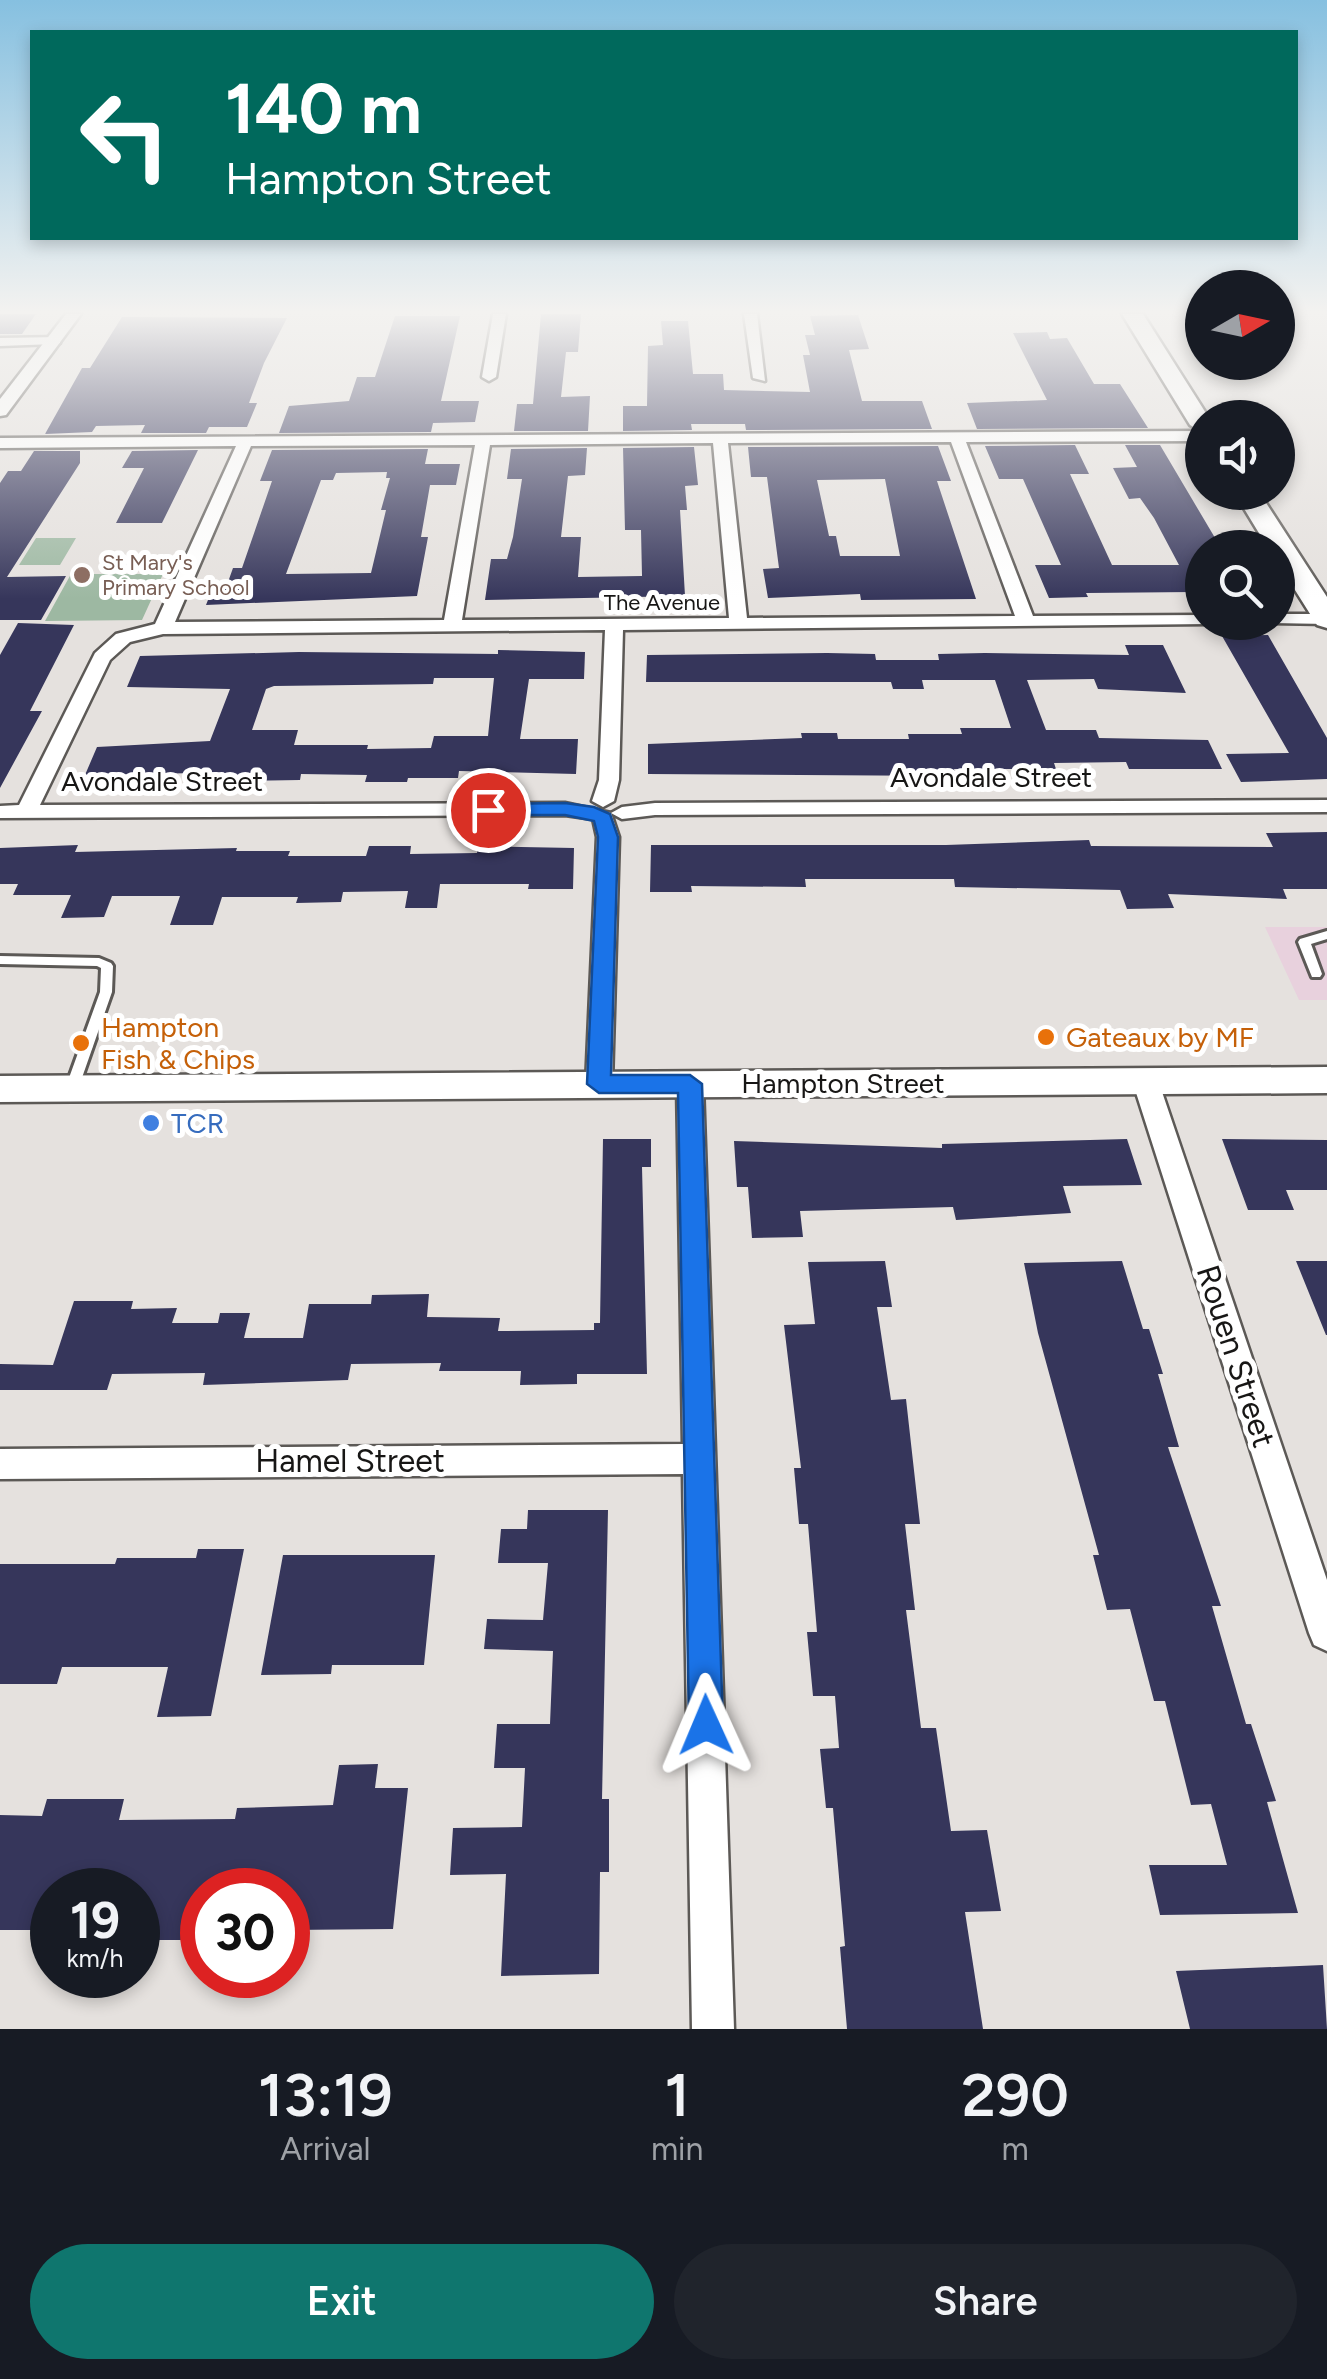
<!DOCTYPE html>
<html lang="en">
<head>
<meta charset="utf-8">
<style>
	body { margin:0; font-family:Figtree,sans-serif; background:#20242c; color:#f1f3f6; height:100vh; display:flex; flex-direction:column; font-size:38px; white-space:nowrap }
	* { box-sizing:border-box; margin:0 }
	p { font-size:32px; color:#9ea1a6 }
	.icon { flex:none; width:55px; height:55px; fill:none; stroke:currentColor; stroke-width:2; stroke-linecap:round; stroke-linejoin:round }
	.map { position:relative; height:2029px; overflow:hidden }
	.sheet { display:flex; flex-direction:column; background:#171b24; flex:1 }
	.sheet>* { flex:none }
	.guide { position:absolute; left:30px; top:30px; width:1268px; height:210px; border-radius:0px; box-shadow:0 5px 15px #0003; background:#00695c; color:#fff; overflow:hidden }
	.needle { width:65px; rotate:81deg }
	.fabs { position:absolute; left:1185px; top:270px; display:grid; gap:20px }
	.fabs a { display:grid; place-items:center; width:110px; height:110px; border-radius:50%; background:#171b24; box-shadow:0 5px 15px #0003; font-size:50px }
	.speed { position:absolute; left:30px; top:1868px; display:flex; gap:20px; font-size:50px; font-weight:700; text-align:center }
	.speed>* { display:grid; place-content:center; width:130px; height:130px; border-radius:50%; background:#171b24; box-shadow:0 5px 15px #0003; line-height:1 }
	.speed small { font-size:25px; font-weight:400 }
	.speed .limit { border:15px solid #d22; background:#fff; color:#111 }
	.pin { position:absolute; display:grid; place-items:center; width:85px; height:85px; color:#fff; margin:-42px; border:5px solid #fff; border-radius:50%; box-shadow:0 2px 10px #0007 }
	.me { position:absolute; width:110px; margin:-55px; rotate:359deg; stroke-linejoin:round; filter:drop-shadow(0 0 8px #0008) }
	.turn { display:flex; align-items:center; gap:35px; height:210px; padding:0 30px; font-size:45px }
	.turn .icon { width:130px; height:130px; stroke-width:2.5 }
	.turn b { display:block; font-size:70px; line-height:85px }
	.eta { display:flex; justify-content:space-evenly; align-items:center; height:170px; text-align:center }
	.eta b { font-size:60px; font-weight:600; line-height:70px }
	.primary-button { display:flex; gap:20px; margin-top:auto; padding:20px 30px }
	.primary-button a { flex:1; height:115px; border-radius:60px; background:#0f766e; color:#fff; font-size:40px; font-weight:600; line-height:115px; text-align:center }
	.primary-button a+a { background:#20242c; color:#f1f3f6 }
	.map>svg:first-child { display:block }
</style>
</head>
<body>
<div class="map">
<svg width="1327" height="2029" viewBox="0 0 1327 2029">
	<rect width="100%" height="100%" fill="#e5e1de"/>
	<path fill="#e8d1dd" d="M1265,927H1327V1000H1299Z"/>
	<path fill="#9db8a2" d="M36,538H76L60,565H19Z
		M71,574H163L142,620L45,621Z"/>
	<path fill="#36365b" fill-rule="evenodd" d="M0,314H36L22,334H0Z
		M541,314H581L578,352H566L561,397L590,396L588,431H514L517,404H533Z
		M858,315L869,349L849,350L862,401H922L932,429L746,430L745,424H691L692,430L623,431V406H647L648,346L663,345L661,321H688L693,374H723L724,390L810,392L803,355H810L805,335H815L810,316Z
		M395,316H460L441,401H479L475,422L433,423L431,432L279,433L289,406L349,401L357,377H375Z
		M122,317L287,318L264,363L249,403H257L247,427H209L206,433H141L145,425L96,426L92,432L45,434L82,368H90Z
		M1047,332L1050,339L1067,338L1094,384H1120L1148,428L977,429L967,403L1047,400L1013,333Z
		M1075,445L1089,474H1070L1112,565H1179L1154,518L1140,498L1129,499L1113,468L1137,467L1125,445H1160L1221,548H1202V610L1193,592L1086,593L1088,597L1049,598L1035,565H1061L1023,479H999L985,446Z
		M938,446L951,481H937L976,599L861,600L860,594L768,598L763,569L779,568L767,477H751L748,447ZM885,479L900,556H840L836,536H829L817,480Z
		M694,447L698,485L685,486L687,510H680L685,596L485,600L491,559H507L513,537L522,479H507L511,449L587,448L585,475L568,476L561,537H581L578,577L642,576L641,530H625L623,448Z
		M428,449L425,464H460L456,485H430L421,537H428L417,596L206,605L215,582H228L233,568H242L272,481H260L272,450ZM387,472L386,478H390L381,510H386L371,573L286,574L321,480H333L336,473Z
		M198,450L162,523H116L144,468H122L132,451Z
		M34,451H80V463L7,577L66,576L41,620H0V483L8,471H21Z
		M18,623L74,625L30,711H42L0,788V655Z
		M1268,635L1327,738V779L1241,782L1226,754L1289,753L1222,636Z
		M1125,645H1163L1186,693L1098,689L1094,679L1027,680L1046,730H1096L1099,738L1208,740L1222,769H1129L1126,762L1054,763L1058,775H1021L1019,769H954L956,776L648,774V744L802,738L801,733H837L838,739H909L908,734H962L960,728H1011L995,680H922L924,689H893L891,682H646L647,655L827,653L875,654L876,660H939L938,654L985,653L1129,655Z
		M498,650L585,652L584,679H529L520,739H578L576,774L459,771L458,778H408L407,782H365L367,775L301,774L300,780L234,781H195L198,773L85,775L97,747L210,741L230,689L127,687L140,656L299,652L498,654ZM434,678H494L488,736H434L431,748L367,749L368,745H294L298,730H252L266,689L274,686L433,684Z
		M1327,832V889H1283L1287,899L1168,894L1174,908L1127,909L1120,890L955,887L954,879H805L806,887L691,886L692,892H650L651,845H946L1089,840L1091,846L1273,847L1266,833Z
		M78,845L75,852L237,848L236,851H290L288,856H366L369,846H411L410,854L477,853L478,846L574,848L573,889H528L529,884H440L437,908H405L408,891L343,892L341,902L296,903L298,897H222L213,925H170L180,896H112L104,917L61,918L71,895H13L18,884H0V848Z
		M603,1139H651V1167H642L647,1374H577V1384L520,1385L521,1371H439L441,1363L351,1364L348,1380L203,1385L205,1373L112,1374L107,1390H0V1364L53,1365L74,1301H133L131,1309L177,1308L172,1323H218L220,1313H250L244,1338H303L309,1304H371L372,1295L429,1294L427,1317L500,1318L498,1331L594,1330V1323H600Z
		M1127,1139L1142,1185L1063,1186L1071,1213L956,1220L953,1207L800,1211L803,1237L752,1238L748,1187H737L734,1141L942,1148V1144Z
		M1222,1139L1327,1140V1190H1286L1294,1210H1248Z
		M885,1261L892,1307H877L891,1400L906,1399L920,1524H905L915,1610H906L921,1728H936L951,1831L987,1830L1001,1911L965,1912L983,2029H847L840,1947L845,1946L833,1808H826L820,1749L839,1748L835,1696H813L807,1632H817L808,1524H799L794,1468H801L784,1325L815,1324L808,1262Z
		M1122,1261L1143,1329H1149L1163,1374H1158L1179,1447H1168L1221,1606H1212L1246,1724H1251L1276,1801L1267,1802L1298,1913L1160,1915L1149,1865H1227L1211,1804L1191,1805L1165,1701H1154L1130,1609L1107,1610L1093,1555H1099L1038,1333L1024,1263Z
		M1296,1261H1327V1335H1326Z
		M528,1510H608L602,1799H609V1872H600L599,1974L501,1976L506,1874L450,1875L453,1828L522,1827L525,1768H494L497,1724H550L553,1651L484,1649L487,1619L543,1620L548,1563H498L501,1529H527Z
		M198,1549H244L211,1716L157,1717L168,1667H62L57,1684H0V1564H115L117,1558H196Z
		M283,1555H435L424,1665H332L331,1674L261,1675Z
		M378,1764L375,1788H408L393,1929L288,1930V1890H202L193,1940H138V1890H52V1930H0V1815L42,1816L47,1799H124L119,1820L235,1819L237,1808L333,1805L339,1765Z
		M1323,1965L1327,2029H1190L1176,1971Z"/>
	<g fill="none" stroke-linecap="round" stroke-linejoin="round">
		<defs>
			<path id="service" d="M1327,931V939L1311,944L1322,974L1320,977H1312L1298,942L1300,939Z
				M0,956L99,958L111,963L113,966L112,992L77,1092H67L65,1089L100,992L101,968L97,966L0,964Z"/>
			<path id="minor" d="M493,314H506L496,377L489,381L482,377Z
				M744,314H757L765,381L753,378Z
				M60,337V343L55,344L0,346V338Z
				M1202,431V441L966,442L1033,616L1202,615V622L1208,624L623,630L619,780L614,801L603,807L592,801L599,780L605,630L163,634L130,642L110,660L40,805L565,803L611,813L619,837L612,1084L608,1091H590L586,1084L597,837L593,819L565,815L0,818V806L19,805L95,653L116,634L155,624L236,446L0,448V438ZM951,442L1015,616L747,618L728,443ZM713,443L729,618L462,620L490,445ZM475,445L444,620L175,622L251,446Z
				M1278,614H1327V624L1272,623L1278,622Z
				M1327,800V812L655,815L622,819L611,813L622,807L655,803Z
				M1145,1071L1154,1073L1158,1080L1327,1580V1651L1314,1645L1309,1633L1132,1080L1136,1073Z
				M690,1074L699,1077L703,1084L734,2029H692L683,1474L0,1479V1449L683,1444L677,1084L681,1077Z"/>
			<path id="tertiary" d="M66,314H81L6,415L0,416V399Z"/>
			<path id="secondary" d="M1327,1067V1093L0,1102V1076Z"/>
			<path id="primary" d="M1122,314H1143L1209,418H1202V432L1190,425Z
				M1234,492H1259L1327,597V628L1317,625L1278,563V548H1268Z"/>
		</defs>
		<use href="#service" stroke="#5c5956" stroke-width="6"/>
		<use href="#minor" stroke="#5c5956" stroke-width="5"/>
		<use href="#tertiary" stroke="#5c5956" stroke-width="5"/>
		<use href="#secondary" stroke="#5c5956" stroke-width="5"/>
		<use href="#primary" stroke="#5c5956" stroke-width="5"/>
		<use href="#service" fill="#fff" fill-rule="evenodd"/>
		<use href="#minor" fill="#fff" fill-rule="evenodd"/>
		<use href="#tertiary" fill="#fff" fill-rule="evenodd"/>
		<use href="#secondary" fill="#fff" fill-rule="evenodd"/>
		<use href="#primary" fill="#fff" fill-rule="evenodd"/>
	</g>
	<linearGradient id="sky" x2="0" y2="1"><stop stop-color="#86c0e0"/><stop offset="0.52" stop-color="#f3f2f0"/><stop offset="1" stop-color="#f3f2f0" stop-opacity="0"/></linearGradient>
	<rect width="1327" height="599" fill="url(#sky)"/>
	<path fill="#1a73e8" stroke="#114b97" stroke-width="2.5" d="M565,803L594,807L610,814L618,837L611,1075H690L702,1084L723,1725L718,1737L706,1742L694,1737L689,1725L678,1093H599L587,1084L598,837L594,821L565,815H488L478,810L488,804Z"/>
	<circle fill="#8d6e63" stroke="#fff" stroke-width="4" cx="82" cy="575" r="10"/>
	<g fill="#e8710a" stroke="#fff" stroke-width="4">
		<circle cx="1046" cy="1037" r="10"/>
		<circle cx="81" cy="1043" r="10"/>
	</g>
	<circle fill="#3f7fe0" stroke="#fff" stroke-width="4" cx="151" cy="1123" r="10"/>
	<g text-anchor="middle" stroke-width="10" stroke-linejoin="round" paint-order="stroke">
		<g font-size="22" fill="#785e54" stroke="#fff" text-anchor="start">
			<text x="102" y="570">St Mary's<tspan x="102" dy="25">Primary School</tspan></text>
		</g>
		<g font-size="22" fill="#171615" stroke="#fff">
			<text x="662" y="610">The Avenue</text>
		</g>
		<g font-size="28" fill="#171615" stroke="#fff">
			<text x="991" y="787">Avondale Street</text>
			<text x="162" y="791">Avondale Street</text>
			<text x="843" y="1093">Hampton Street</text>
		</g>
		<g font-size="28" fill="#c56008" stroke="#fff" text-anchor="start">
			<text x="101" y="1037">Hampton<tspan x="101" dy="32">Fish &amp; Chips</tspan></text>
			<text x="1066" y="1047">Gateaux by MF</text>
		</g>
		<g font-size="28" fill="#366cbe" stroke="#fff" text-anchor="start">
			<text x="171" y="1133">TCR</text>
		</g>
		<g font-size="32" fill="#171615" stroke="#fff">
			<text transform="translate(1236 1356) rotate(72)" y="11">Rouen Street</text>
			<text x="350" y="1472">Hamel Street</text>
		</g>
	</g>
</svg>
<div class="fabs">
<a><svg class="needle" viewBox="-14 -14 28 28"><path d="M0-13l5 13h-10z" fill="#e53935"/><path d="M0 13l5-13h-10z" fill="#9ea1a6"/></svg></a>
<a><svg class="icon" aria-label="sound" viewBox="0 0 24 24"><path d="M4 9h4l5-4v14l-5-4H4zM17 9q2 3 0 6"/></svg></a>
<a><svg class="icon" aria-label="search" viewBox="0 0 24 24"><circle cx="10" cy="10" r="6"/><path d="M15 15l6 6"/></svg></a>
</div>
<div class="speed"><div>19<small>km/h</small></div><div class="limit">30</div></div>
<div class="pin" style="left:488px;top:810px;background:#d93025"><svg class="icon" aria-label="arrive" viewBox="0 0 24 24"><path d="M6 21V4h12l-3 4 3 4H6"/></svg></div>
<svg class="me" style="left:706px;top:1725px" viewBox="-20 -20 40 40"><path d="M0-17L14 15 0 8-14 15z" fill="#1a73e8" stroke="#fff" stroke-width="4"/></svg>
<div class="guide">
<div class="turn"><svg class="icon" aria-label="left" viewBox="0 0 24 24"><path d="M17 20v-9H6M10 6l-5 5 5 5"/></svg><div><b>140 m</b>Hampton Street</div></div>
</div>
</div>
<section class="sheet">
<div class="eta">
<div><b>13:19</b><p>Arrival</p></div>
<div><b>1</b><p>min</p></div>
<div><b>290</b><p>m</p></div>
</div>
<div class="primary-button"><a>Exit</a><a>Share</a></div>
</section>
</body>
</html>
